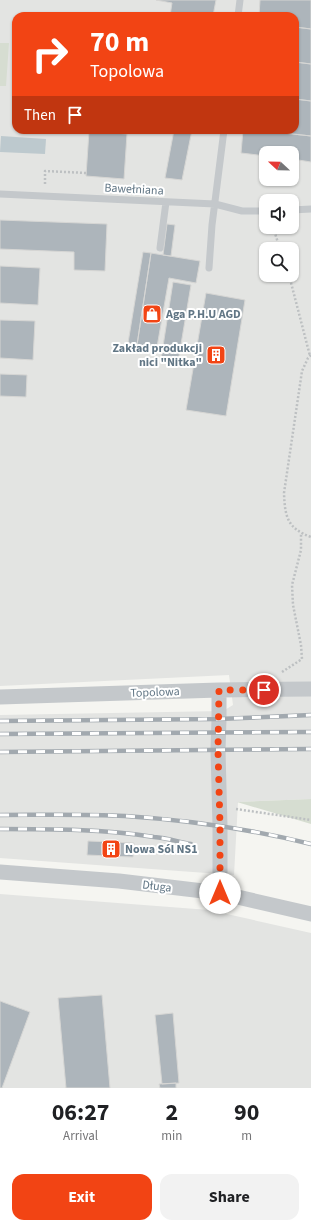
<!DOCTYPE html>
<html lang="en">
<head>
<meta charset="utf-8">
<style>
	body { margin:0; font-family:"Source Sans 3",sans-serif; background:#f2f2f2; color:#202124; height:100vh; display:flex; flex-direction:column; font-size:15px; white-space:nowrap }
	* { box-sizing:border-box; margin:0 }
	p { font-size:13px; color:#757577 }
	.icon { flex:none; width:22px; height:22px; fill:none; stroke:currentColor; stroke-width:2; stroke-linecap:round; stroke-linejoin:round }
	.map { position:relative; height:1088px; overflow:hidden }
	.panel { display:flex; flex-direction:column; background:#fff; flex:1 }
	.panel>* { flex:none }
	.hud { position:absolute; left:12px; top:12px; width:287px; height:122px; border-radius:12px; box-shadow:0 1px 3px #0004; background:#f24414; color:#fff; overflow:hidden }
	.needle { width:26px; rotate:292deg }
	.controls { position:absolute; left:259px; top:146px; display:grid; gap:8px }
	.controls a { display:grid; place-items:center; width:40px; height:40px; border-radius:8px; background:#fff; box-shadow:0 1px 3px #0004; font-size:20px }
	.pin { position:absolute; display:grid; place-items:center; width:34px; height:34px; color:#fff; margin:-17px; border:2px solid #fff; border-radius:50%; box-shadow:0 1px 4px #0007 }
	.me { position:absolute; width:44px; margin:-22px; rotate:0deg; stroke-linejoin:round; filter:drop-shadow(0 0 3px #0008) }
	.turn { display:flex; align-items:center; gap:14px; height:84px; padding:0 12px; font-size:18px }
	.turn .icon { width:52px; height:52px; stroke-width:2.5 }
	.turn b { display:block; font-size:28px; line-height:34px }
	.then { display:flex; align-items:center; height:38px; padding:0 12px; background:#0003; gap:8px; font-size:15px }
	.eta { display:flex; justify-content:space-evenly; align-items:center; height:68px; text-align:center }
	.eta b { font-size:24px; font-weight:700; line-height:28px }
	.action { display:flex; gap:8px; margin-top:auto; padding:8px 12px }
	.action a { flex:1; height:46px; border-radius:12px; background:#f24414; color:#fff; font-size:16px; font-weight:700; line-height:46px; text-align:center }
	.action a+a { background:#f2f2f2; color:#202124 }
	.map>svg:first-child { display:block }
</style>
</head>
<body>
<div class="map">
<svg width="311" height="1088" viewBox="0 0 311 1088">
	<rect width="100%" height="100%" fill="#f5f5f1"/>
	<path fill="#e3e4e2" fill-rule="evenodd" d="M0,0H311V799L238,802L234,875L0,858V715L223,711L233,705L229,675L0,686ZM16,16H295V130H16ZM266,153H292V179H266ZM266,201H292V227H266ZM266,249H292V275H266Z
		M0,894L209,910L311,933V1088H0Z"/>
	<path fill="#d6ddd1" d="M0,43H9L6,86H0Z
		M311,799V824L237,802Z"/>
	<path fill="#bdc9ce" d="M1,136L46,139L45,154L0,152Z"/>
	<path fill="#adb5bb" stroke="#d6d6d4" d="M156,0H216L213,16H170L172,3Z
		M260,0H311V29L295,27V16H259Z
		M295,27L311,29V64L295,62Z
		M295,62L311,64V101L295,99Z
		M295,99L311,101V136L256,130H295Z
		M174,130H192L182,180L165,178Z
		M243,130H256L311,136V162L292,159V153H266V156L241,153Z
		M89,131L127,134L124,179L86,176Z
		M0,220L107,224L105,271L74,270V252L0,249Z
		M167,224L175,225L171,256L163,255Z
		M143,252L151,253L137,345L128,343Z
		M151,253L200,261L196,283L169,278L157,347L137,345Z
		M0,266L40,268L38,305L0,303Z
		M173,282L191,285L178,362L161,359Z
		M206,293L245,300L226,416L186,410Z
		M0,320L35,321L33,360L0,358Z
		M0,374L27,375L26,397L0,396Z
		M88,841L134,843L133,857L87,855Z
		M102,995L110,1088H66L58,998Z
		M0,1001L30,1012L2,1088H0Z
		M173,1013L179,1083L162,1084L155,1015Z
		M176,1083V1088H160L159,1084Z"/>
	<g fill="none" stroke-linecap="round" stroke-linejoin="round">
		<path stroke="#bdc0c2" stroke-width="2.5" stroke-dasharray="2 2" stroke-linecap="butt" d="M45,184V171L86,173
			M273,227L280,249
			M289,275L310,356
			M311,355L308,358L302,371L284,493C285,517 287,528 311,537
			M282,672L302,659L301,645L293,605L292,585L301,550V533
			M236,809L311,820"/>
		<path stroke="#c4c8cb" stroke-width="7" d="M238,16L240,0
			M0,194L215,204L242,211H266
			M292,210L311,209
			M160,248L166,202
			M209,268L212,225L224,130"/>
		<path stroke="#c4c8cb" stroke-width="15" d="M219,690V719L218,750L220,826V893
			M0,697L219,690L311,689
			M0,872L119,881L220,893L311,914"/>
		<defs>
			<path id="rail" d="M0,721L219,719L311,715
				M0,734L311,732
				M0,752L311,749
				M0,815C42,815 83,814 125,816C188,820 250,829 311,844
				M0,829C52,829 103,829 154,837C167,838 179,842 191,844"/>
		</defs>
		<use href="#rail" stroke="#a2a9af" stroke-width="4.5"/>
		<use href="#rail" stroke="#fff" stroke-width="3" stroke-dasharray="9" stroke-linecap="butt"/>
	</g>
	<g fill="none" stroke-linecap="round" stroke-linejoin="round">
		<path stroke="#f24414" stroke-width="7" stroke-dasharray="0 12.6" d="M220,893V826L218,750L219,690H264"/>
	</g>
	<defs>
		<symbol id="shop-square" viewBox="-11 -11 22 22"><rect x="-9" y="-9" width="18" height="18" rx="4" fill="#f24414" stroke="#fff"/><path d="M-5-2.5h2.3a2.7 3.5 0 0 1 5.4 0H5L5.5 6h-11ZM-1.5-2.5h3a1.5 2.3 0 0 0-3 0Z" fill="#fff"/></symbol>
		<symbol id="building-square" viewBox="-11 -11 22 22"><rect x="-9" y="-9" width="18" height="18" rx="4" fill="#f24414" stroke="#fff"/><path d="M-4-6H4V6H1V3H-1V6H-4ZM-2.5-4.3h1.7v1.8h-1.7ZM.8-4.3h1.7v1.8H.8ZM-2.5-1h1.7V.8h-1.7ZM.8-1h1.7V.8H.8Z" fill="#fff"/></symbol>
	</defs>
	<g fill-rule="evenodd">
		<use href="#shop-square" x="141" y="303" width="22" height="22"/>
		<use href="#building-square" x="205" y="344" width="22" height="22"/>
		<use href="#building-square" x="100" y="838" width="22" height="22"/>
	</g>
	<g text-anchor="middle" stroke-width="4" stroke-linejoin="round" paint-order="stroke">
		<g font-size="12" fill="#617685" stroke="#fff">
			<text transform="translate(134 189) rotate(3)" y="4">Bawełniana</text>
			<text transform="translate(155 692) rotate(-2)" y="4">Topolowa</text>
			<text transform="translate(157 886) rotate(7)" y="4">Długa</text>
		</g>
		<g font-size="12" font-weight="bold" fill="#617685" stroke="#fff" text-anchor="start">
			<text x="166" y="318">Aga P.H.U AGD</text>
			<text x="202" y="352" text-anchor="end">Zakład produkcji<tspan x="202" dy="14">nici "Nitka"</tspan></text>
			<text x="125" y="853">Nowa Sól NS1</text>
		</g>
	</g>
</svg>
<div class="controls">
<a><svg class="needle" viewBox="-14 -14 28 28"><path d="M0-13l5 13h-10z" fill="#e53935"/><path d="M0 13l5-13h-10z" fill="#757577"/></svg></a>
<a><svg class="icon" aria-label="sound" viewBox="0 0 24 24"><path d="M4 9h4l5-4v14l-5-4H4zM17 9q2 3 0 6"/></svg></a>
<a><svg class="icon" aria-label="search" viewBox="0 0 24 24"><circle cx="10" cy="10" r="6"/><path d="M15 15l6 6"/></svg></a>
</div>
<div class="pin" style="left:264px;top:690px;background:#d93025"><svg class="icon" aria-label="arrive" viewBox="0 0 24 24"><path d="M6 21V4h12l-3 4 3 4H6"/></svg></div>
<svg class="me" style="left:220px;top:893px" viewBox="-20 -20 40 40"><circle r="19" fill="#fff"/><path d="M0-13L10 11 0 6-10 11z" fill="#f24414"/></svg>
<div class="hud">
<div class="turn"><svg class="icon" aria-label="right" viewBox="0 0 24 24"><path d="M7 20v-9h11M14 6l5 5-5 5"/></svg><div><b>70 m</b>Topolowa</div></div>
<div class="then">Then<svg class="icon" aria-label="arrive" viewBox="0 0 24 24"><path d="M6 21V4h12l-3 4 3 4H6"/></svg></div>
</div>
</div>
<section class="panel">
<div class="eta">
<div><b>06:27</b><p>Arrival</p></div>
<div><b>2</b><p>min</p></div>
<div><b>90</b><p>m</p></div>
</div>
<div class="action"><a>Exit</a><a>Share</a></div>
</section>
</body>
</html>
